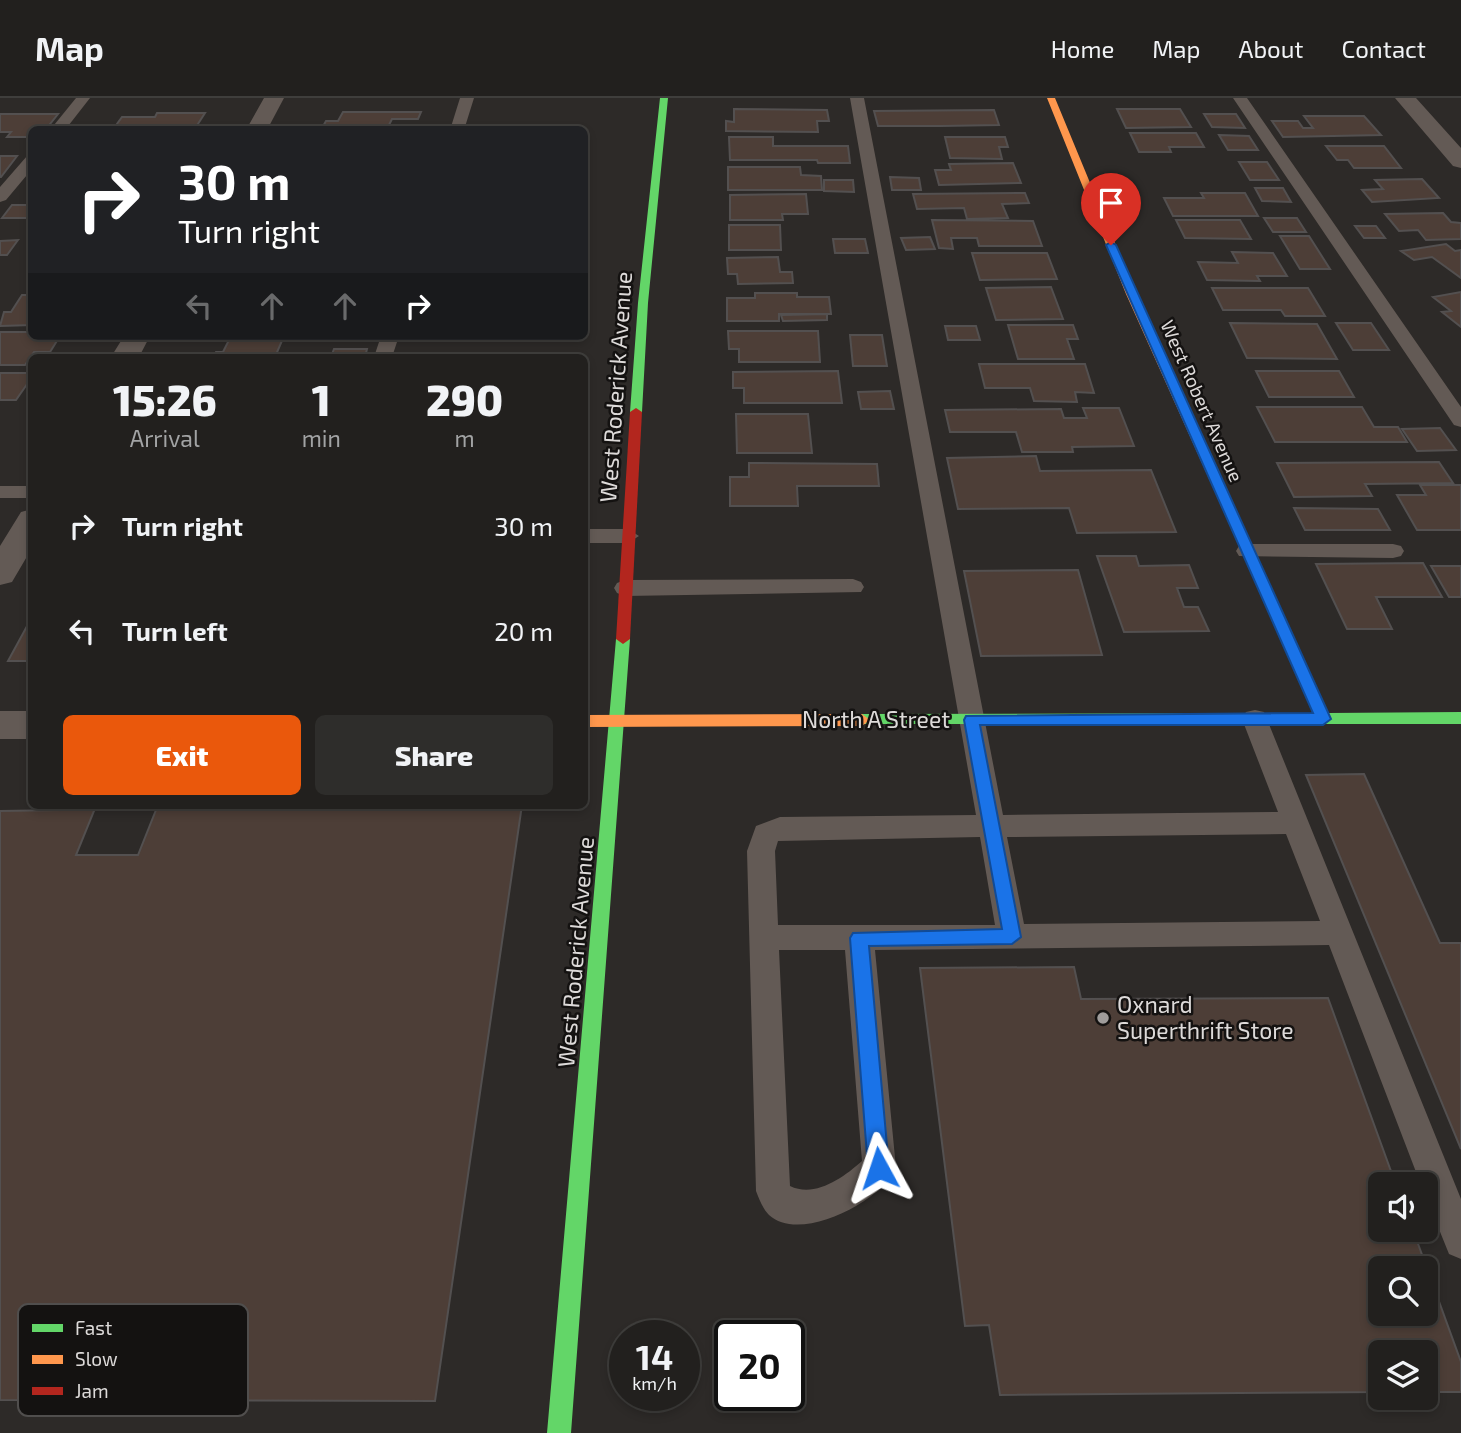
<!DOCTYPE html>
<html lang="en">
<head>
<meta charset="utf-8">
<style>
	body { margin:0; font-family:"Exo 2",sans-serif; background:#2e2d2b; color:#f1f3f6; height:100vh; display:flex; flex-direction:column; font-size:26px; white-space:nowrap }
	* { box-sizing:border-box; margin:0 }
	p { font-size:23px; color:#a2a3a4 }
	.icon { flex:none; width:38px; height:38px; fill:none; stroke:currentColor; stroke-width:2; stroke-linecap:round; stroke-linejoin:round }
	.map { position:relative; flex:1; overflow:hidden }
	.drawer { position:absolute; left:28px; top:256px; width:560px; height:455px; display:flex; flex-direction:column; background:#22201e; border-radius:10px; box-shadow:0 4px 10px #0003,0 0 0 2px #3f3e3c }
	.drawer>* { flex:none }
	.banner { position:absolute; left:28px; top:28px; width:560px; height:214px; border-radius:10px; box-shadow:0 4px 10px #0003,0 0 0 2px #3f3e3c; background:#202124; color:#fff; overflow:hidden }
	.tools { position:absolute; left:1368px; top:1074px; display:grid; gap:14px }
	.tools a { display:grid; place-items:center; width:70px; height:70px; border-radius:10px; background:#22201e; box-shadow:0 4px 10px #0003,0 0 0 2px #3f3e3c; font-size:35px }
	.speed { position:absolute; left:609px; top:1222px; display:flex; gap:14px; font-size:35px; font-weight:700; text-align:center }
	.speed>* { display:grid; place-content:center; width:91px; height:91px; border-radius:50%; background:#22201e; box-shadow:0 4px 10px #0003,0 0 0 2px #3f3e3c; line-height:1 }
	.speed small { font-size:18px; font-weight:400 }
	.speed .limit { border:4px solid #111; border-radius:10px; background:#fff; color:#111 }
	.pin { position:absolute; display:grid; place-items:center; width:60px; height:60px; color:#fff; margin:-72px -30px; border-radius:50% 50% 50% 0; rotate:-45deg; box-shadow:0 0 7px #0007 }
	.pin .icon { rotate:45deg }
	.me { position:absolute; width:77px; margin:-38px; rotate:355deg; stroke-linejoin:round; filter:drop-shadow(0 0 5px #0008) }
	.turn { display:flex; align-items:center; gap:24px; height:147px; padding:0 35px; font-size:32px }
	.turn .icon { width:91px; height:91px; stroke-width:2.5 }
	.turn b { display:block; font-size:49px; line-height:60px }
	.lanes { display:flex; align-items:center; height:66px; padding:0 35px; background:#0003; justify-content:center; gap:35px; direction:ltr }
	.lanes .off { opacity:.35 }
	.eta { display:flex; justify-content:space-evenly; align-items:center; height:119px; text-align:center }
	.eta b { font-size:42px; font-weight:800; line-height:49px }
	.action { display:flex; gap:14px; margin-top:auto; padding:14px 35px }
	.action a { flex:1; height:80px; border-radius:10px; background:#ea580c; color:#fff; font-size:28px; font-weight:800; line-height:80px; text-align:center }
	.action a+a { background:#2e2d2b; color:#f1f3f6 }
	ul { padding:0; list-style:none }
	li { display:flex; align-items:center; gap:21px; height:105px; padding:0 35px }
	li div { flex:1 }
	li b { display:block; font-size:26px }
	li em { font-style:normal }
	header { display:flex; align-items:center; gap:42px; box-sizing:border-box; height:98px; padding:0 35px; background:#22201e; border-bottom:2px solid #3f3e3c }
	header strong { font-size:33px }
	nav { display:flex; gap:38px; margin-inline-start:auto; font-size:24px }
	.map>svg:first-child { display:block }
</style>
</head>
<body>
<header>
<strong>Map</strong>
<nav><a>Home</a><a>Map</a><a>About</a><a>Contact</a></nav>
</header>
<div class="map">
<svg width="1461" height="1335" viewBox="0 0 1461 1335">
	<rect width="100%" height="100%" fill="#2d2a28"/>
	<path fill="#4d3e37" stroke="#535050" stroke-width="2" fill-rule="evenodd" d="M734,11L827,12L829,23H817L818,34L726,33V23L734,24Z
		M1117,11H1180L1191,29L1126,30Z
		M994,12L999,27L941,28H878L874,13Z
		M343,14H421L418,21H392L387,31L322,30L326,23H338Z
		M157,15H205L194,32L114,30L122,19H155Z
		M0,16H58L46,31L32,32L30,39H7L11,34H0Z
		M1204,16H1236L1245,30L1212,29Z
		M1304,18H1364L1381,37L1283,39L1272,23H1298L1303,30H1313Z
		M1130,35H1196L1204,49H1169L1171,54H1139Z
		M1219,37L1249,38L1258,52H1228Z
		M729,39H773V48H848L850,65H818L817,62H730Z
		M945,39H1005L1008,49H999L1002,61L950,60Z
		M1326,48H1384L1401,70H1354L1348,62H1337Z
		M0,58H17L1,79H0Z
		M1239,64H1267L1279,82H1250Z
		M1013,65L1021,85L939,87L935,72H951L949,66Z
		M728,69H800L801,77L821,78L822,92H728Z
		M890,79L919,80L921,92H892Z
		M1422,81L1439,100L1372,104L1362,92L1383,91L1375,82Z
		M824,82H853L854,94L824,93Z
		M1255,90H1283L1291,104L1262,103Z
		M1025,95L1029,105L1002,106L1008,120L967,121L964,110L917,111L913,96Z
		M1201,95H1245L1258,118H1173L1164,100H1204Z
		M806,96L808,116H782L783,122H730V97Z
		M12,107H32V120H2Z
		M1443,115L1451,124L1461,125V141L1426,142L1418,132L1399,133L1385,116Z
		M1264,120H1297L1306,134H1273Z
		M932,122L1033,123L1042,148H979L977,140H951L953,151L939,150Z
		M1176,122H1240L1251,141L1185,140Z
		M729,127H780L781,152H729Z
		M1355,128H1376L1385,140H1364Z
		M1280,138H1309L1330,171H1300Z
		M930,139L935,151L906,152L901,140Z
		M833,141H865L868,155H835Z
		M18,142L7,157H0V143Z
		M1446,146L1455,153L1461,152V180L1432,159L1414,162L1401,153Z
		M1232,154L1273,155L1287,178H1257L1260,183L1207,182L1198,164L1238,165Z
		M972,155H1047L1057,181L980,182Z
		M778,159L780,174H792L793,185L738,186L737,176H728L727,160Z
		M1051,189L1063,221L996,222L986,190Z
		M1212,190H1308L1325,218H1285L1281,212H1223Z
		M1461,194V229L1442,214L1451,213L1433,199Z
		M755,195H797V199H829L831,216H779V223H727V200H755Z
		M22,197H32V227L0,228L4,214H11Z
		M827,216V222L783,223L781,217Z
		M1230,225L1317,226L1337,261L1247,260Z
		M1336,225H1371L1389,252H1353Z
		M1008,227H1073L1078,241H1067L1074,261H1018Z
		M945,228H976L980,242H948Z
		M728,233H818L820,264H739V251H729Z
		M0,234H32V238H60L50,254H34L25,267H0Z
		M850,237H882L887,268H853Z
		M231,238H284L275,259H214L216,254H223Z
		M334,251H367L365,259H331Z
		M979,266H1085L1094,295L1075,294L1077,304L1034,303L1030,290H985Z
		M838,273L842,305H744V290H733V274Z
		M1256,273H1339L1354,299H1269Z
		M0,275H32V279L16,302H0Z
		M890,293L894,311H861L858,294Z
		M1257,309H1362L1374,329H1398L1407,344H1275Z
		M1083,310H1119L1134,348L1072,349L1073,354H1022L1016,334H950L945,312L1061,311L1064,320H1087Z
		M736,316H808L812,355H737Z
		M1440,330L1456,352L1417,353L1402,331Z
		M1036,358L1040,373L1151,372L1176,434L1077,435L1069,410L958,411L947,360Z
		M1439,364L1453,385L1365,386L1372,398L1294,399L1277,365Z
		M749,365L877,366L879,388H797L798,408H730V379H749Z
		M1420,387H1461V432H1417L1397,397H1426Z
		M1294,410L1378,411L1390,432H1305Z
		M1097,458H1136L1139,468L1189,467L1198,490H1177L1184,509H1198L1209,533L1124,534Z
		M1423,465L1442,499H1376L1392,531H1347L1316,466Z
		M1431,468H1461V499H1449Z
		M1078,472L1102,557L981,558L964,473Z
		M32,519V563H8Z
		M1364,676L1440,845H1461V1051L1306,677Z
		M158,707H522L435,1303L0,1302V713L62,712L63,708H96L76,757H138Z
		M1074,869L1081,901L1328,900L1396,1087H1381V1132H1413L1461,1264V1294H1426V1255H1381V1294L1000,1297L989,1227L965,1228L920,870ZM1381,1171H1426V1216H1381Z"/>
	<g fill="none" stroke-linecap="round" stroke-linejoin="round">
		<path fill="#635a55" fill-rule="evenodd" d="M76,0H90L65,32H50Z
			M460,0H474L464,32H450Z
			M850,0H864L1003,717L1278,714L1242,621L1246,614L1255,612L1264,614L1461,1101V1161L1449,1156L1426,1099V1087H1421L1329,847L875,852L896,1070C882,1103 800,1146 769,1117C763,1111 759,1101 756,1093L747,753L756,728L780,719L976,717ZM1286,736L1320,823L1024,826L1007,739ZM980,739L995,827H778L775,753L778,743ZM779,852H845L862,1063C843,1080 815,1100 790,1088Z
			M1233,0H1247L1461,309V329L1454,327Z
			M32,57V71L6,102L0,104V89L27,58Z
			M381,238H399L392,259H374Z
			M0,388H32V400H0Z
			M584,431H628L639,438L628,445H584Z
			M1247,446H1393L1401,448L1404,453L1401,458L1393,460L1239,458L1236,453L1239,448Z
			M853,481L861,484L864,489L861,494L625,498L617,495L614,490L617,485L625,482Z"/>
		<path fill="#635a55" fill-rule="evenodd" d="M264,0H284L267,32H246Z
			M1395,0H1416L1461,50V70L1453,68Z
			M124,238H150L139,259H111Z
			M32,411V450L12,484L0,487V448L21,414Z
			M0,613H32V641H0Z"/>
		<path fill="#63d668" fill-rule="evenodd" d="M660,0H668L648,205L642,314L636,318L630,314L638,205Z
			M1216,379L1222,383L1328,615L1461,614V626H857L854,622L862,616L1313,615L1210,383Z
			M623,536L630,541L571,1335H547L616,541Z"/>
		<path fill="#ff974d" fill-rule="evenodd" d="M1047,0H1055L1136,196L1222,383L1220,386L1216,387L1210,383L1126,196Z
			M862,616L870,622L862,628L584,629V617Z"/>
		<path fill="#b3261e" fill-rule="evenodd" d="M636,310L642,314L630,541L623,546L616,541L630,314Z"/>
	</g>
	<path fill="#1a73e8" stroke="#114b97" stroke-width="2" d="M1111,144L1116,147L1331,621L1323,627H980L1021,839L1012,846L869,848L889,1070L886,1077L879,1080L871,1077L868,1070L850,840L853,835L1002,831L964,622L966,618L1313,615L1106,147Z"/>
	<circle fill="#9f9c9b" stroke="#141211" stroke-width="2.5" cx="1103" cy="920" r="7"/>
	<g text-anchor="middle" stroke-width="5" stroke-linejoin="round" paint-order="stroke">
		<g font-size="19" fill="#dddad9" stroke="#141211">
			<text transform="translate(1202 303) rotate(66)" y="7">West Robert Avenue</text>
		</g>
		<g font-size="23" fill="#dddad9" stroke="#141211">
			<text transform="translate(616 289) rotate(-86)" y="8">West Roderick Avenue</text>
			<text x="876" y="630">North A Street</text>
			<text transform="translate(576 854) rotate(-85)" y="8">West Roderick Avenue</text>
		</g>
		<g font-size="23" fill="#dddad9" stroke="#141211" text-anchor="start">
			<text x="1117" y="915">Oxnard<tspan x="1117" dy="26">Superthrift Store</tspan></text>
		</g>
	</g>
	<rect x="18" y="1206" width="230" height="112" rx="10" fill="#141211" stroke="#504e4d" stroke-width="2"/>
	<rect x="32" y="1226" width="31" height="8" fill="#63d668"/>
	<rect x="32" y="1257" width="31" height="9" fill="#ff974d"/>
	<rect x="32" y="1289" width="31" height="8" fill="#b3261e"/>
	<g font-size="19" fill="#dddad9">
		<text x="75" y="1237">Fast</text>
		<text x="75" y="1268">Slow</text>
		<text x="75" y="1300">Jam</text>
	</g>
</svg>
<div class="tools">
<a><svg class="icon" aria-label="sound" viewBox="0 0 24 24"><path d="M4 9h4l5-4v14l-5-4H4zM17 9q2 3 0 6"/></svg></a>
<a><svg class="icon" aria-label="search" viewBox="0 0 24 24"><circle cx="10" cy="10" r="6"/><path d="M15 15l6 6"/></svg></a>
<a><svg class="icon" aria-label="layers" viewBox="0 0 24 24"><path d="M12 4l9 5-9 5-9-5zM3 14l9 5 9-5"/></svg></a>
</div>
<div class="speed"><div>14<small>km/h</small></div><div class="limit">20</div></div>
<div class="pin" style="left:1111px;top:147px;background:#d93025"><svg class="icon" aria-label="arrive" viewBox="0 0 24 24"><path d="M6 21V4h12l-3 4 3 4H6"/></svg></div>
<svg class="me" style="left:879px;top:1070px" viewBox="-20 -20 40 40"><path d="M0-17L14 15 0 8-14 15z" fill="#1a73e8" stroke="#fff" stroke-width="4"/></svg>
<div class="banner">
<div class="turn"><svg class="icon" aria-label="right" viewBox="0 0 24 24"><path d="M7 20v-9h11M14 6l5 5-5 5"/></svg><div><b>30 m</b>Turn right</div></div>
<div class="lanes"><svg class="icon off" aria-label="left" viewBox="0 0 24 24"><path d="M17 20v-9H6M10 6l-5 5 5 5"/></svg><svg class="icon off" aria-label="ahead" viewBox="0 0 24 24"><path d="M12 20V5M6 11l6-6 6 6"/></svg><svg class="icon off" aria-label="ahead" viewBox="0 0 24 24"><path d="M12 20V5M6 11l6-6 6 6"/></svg><svg class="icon" aria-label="right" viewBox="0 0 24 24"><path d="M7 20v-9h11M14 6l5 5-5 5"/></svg></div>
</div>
<section class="drawer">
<div class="eta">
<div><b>15:26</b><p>Arrival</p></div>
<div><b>1</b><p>min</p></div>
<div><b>290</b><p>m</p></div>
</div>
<ul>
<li><svg class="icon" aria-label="right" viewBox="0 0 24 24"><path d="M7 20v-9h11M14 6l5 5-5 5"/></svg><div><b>Turn right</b></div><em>30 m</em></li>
<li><svg class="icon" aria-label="left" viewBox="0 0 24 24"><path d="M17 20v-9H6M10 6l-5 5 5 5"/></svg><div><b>Turn left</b></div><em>20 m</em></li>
</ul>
<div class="action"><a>Exit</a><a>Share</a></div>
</section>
</div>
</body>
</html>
